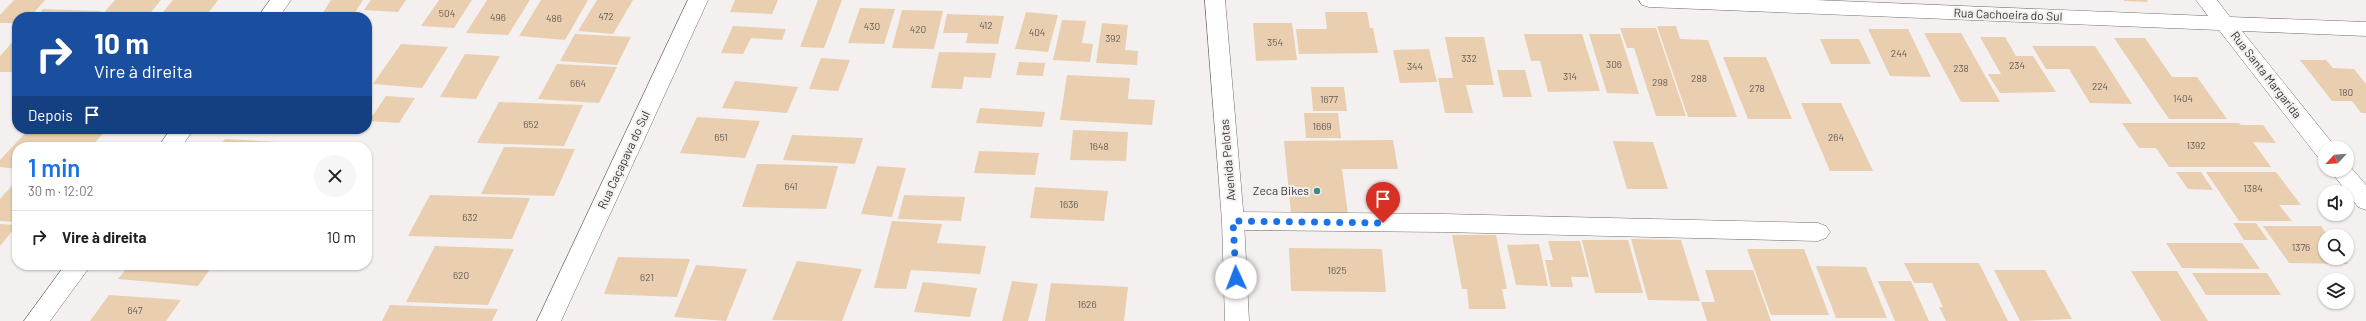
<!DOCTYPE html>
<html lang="pt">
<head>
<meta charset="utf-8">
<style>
	body { margin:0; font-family:Barlow,sans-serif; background:#f6f6f6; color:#202124; height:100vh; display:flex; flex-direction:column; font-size:15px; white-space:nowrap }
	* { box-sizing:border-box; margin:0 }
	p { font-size:13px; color:#757577 }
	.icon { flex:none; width:22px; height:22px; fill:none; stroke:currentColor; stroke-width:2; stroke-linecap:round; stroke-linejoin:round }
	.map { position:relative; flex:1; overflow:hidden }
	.side { position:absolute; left:12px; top:142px; width:360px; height:128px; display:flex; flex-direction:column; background:#fff; border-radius:16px; box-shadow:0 1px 3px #0004 }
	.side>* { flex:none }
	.top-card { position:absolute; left:12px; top:12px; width:360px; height:122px; border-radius:16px; box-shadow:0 1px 3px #0004; background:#1a4fa0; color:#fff; overflow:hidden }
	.needle { width:26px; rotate:244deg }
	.tools { position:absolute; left:2318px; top:141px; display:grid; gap:8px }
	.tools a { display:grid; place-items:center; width:36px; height:36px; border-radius:50%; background:#fff; box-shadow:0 1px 3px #0004; font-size:20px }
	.pin { position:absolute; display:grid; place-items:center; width:34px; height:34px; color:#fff; margin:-41px -17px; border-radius:50% 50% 50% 0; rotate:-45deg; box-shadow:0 0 4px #0007 }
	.pin .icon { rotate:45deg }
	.me { position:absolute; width:44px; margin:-22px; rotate:358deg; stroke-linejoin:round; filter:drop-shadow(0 0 3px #0008) }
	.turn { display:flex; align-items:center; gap:14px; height:84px; padding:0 16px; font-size:18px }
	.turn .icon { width:52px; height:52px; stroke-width:2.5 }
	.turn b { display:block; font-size:28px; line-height:34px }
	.then { display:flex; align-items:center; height:38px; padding:0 16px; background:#0003; gap:8px; font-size:15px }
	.round { display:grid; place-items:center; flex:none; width:42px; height:42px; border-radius:21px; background:#f6f6f6 }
	.overview { display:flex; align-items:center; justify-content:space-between; height:68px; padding:0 16px }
	h1 { font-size:24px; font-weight:600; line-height:30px; color:#1a73e8 }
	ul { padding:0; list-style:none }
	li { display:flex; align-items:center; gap:12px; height:52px; padding:0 16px; border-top:1px solid #e0e0e0 }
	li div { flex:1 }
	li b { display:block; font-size:15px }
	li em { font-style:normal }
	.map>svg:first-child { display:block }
</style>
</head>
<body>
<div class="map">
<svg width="2366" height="321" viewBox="0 0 2366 321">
	<rect width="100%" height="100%" fill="#f4f0ef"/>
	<path fill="#e9ceaf" d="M14,0H45L30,17H17V23H0V15Z
		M115,0H161L147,17H100Z
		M173,0H218L205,17H159Z
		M331,0H363L352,17H320Z
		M371,0H406L398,12L364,10Z
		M439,0H472L454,28L421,26Z
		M487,0H530L508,35L466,33Z
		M541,0H588L565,40L519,36Z
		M597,0H633L613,34L578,31Z
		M735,0H778L772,14L730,12Z
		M818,0H842L824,48L800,47Z
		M2124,0H2147L2148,2L2124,1Z
		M860,8L895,9L884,44L848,43Z
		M43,9L101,11L96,17H36Z
		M902,10L943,11L934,49L892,48Z
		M1026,12L1058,15L1048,52L1015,49Z
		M1325,12H1367L1370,28H1373L1378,53L1299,54L1296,29H1327Z
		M947,14L1004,16L998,44L966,43L968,33H943Z
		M1062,20L1086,21L1082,43L1093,44L1090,62L1053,60Z
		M1102,23L1128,25L1125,50L1138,51L1137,65L1096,63Z
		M1253,23H1292L1297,60L1256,61Z
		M733,26L786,29L782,40L751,38L743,54L721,53Z
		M1657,26H1676L1680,39L1708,40L1737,117H1688Z
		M1620,28H1656L1686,116H1656L1634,48H1627Z
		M1868,29H1908L1931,77L1890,76Z
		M1924,33H1961L2000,102H1961Z
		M575,34L631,37L617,65L560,61Z
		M1524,34H1582L1600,91L1548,92L1540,61H1531Z
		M1589,34H1620L1639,94L1607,93Z
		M17,37V72H0V56Z
		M1445,37H1484L1494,85H1466L1473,113H1445L1438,78H1453Z
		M1980,37H2005L2016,56H2033L2056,92L2000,93L1988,74H2001Z
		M2114,38H2145L2172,77H2197L2227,119H2169Z
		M1820,39H1859L1871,64H1831Z
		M401,44L448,47L422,88L373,84Z
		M2032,46H2095L2132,104L2090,103L2069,69H2046Z
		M1429,49L1437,82L1400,83L1393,50Z
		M939,52L996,53L991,78L964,77L962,89L931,88Z
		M465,54L500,56L476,99L440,97Z
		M1723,57H1766L1792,119H1748Z
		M821,58L850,60L838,91L809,89Z
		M2300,60H2326L2333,68L2354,69L2366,84V113H2361L2352,101H2332Z
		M1019,62L1045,63L1043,76L1016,75Z
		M557,64L617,67L599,103L538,99Z
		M1497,70H1525L1532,97H1503Z
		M1067,75L1130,78L1128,99L1155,100L1152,125L1060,120Z
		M735,81L798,87L787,113L722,108Z
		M1311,87H1344L1347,111H1313Z
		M386,96L415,98L399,123L369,121Z
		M499,102L583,105L564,146L477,143Z
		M1801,103H1841L1873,171H1830Z
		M980,108L1045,112L1042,127L976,123Z
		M1304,113H1338L1341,138H1306Z
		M697,117L760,121L745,158L680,153Z
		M2122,123H2239L2241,125H2263L2276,143L2253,142L2271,167H2169L2156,148H2139Z
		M29,129H107L91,147H17V169L0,167V160Z
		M1073,130L1128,132L1126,161L1070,160Z
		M792,135L863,138L855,164L783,160Z
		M225,139L277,142L274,147H219Z
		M1393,140L1398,169H1342L1348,214H1291L1284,141Z
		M1613,141L1653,142L1668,189H1627Z
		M504,147L575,149L554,196L481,194Z
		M979,151L1039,153L1035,175L974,173Z
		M757,164L838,166L826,209L742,207Z
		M877,166L906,168L892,217L861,214Z
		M2176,172H2201L2213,190L2188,189Z
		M2206,172H2276L2301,205H2279L2292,221H2239Z
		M17,180V222L0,221V199Z
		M1035,187L1108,191L1104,221L1030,218Z
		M430,195L530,198L512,239L408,236Z
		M904,195L965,197L961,221L898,219Z
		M892,221L942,224L937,243L986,246L980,274L911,270L906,289L874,288Z
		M2233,223H2256L2268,240H2244Z
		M0,224L17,225L0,246Z
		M2263,226H2321L2328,236H2325V258H2344L2348,264L2289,263Z
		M1452,235H1496L1507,289H1502L1506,309H1469L1467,289H1462Z
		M1631,239L1681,240L1700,301L1648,300Z
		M1582,240H1628L1643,293H1595Z
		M1548,241H1580L1589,277H1571L1573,287H1551L1545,260H1553Z
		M2166,243H2242L2260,269L2182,268Z
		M1539,244L1548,286L1516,285L1507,245Z
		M435,246L514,249L488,305L406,302Z
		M1289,248L1382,249L1386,292L1291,291Z
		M1747,249H1804L1829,315H1771Z
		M618,257L690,259L677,297L604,294Z
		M797,261L862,269L842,321L772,320Z
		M1904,263H1979L2008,321H1946L1939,307H1943L1932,283H1914Z
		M129,265H213L198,286L118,279Z
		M696,265L747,269L726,321L674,317Z
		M1816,266L1866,267L1887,318H1836Z
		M1705,270H1753L1771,321H1707L1701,302H1715Z
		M1994,270H2045L2072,319L2020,321Z
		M2131,271H2177L2208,321H2161Z
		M2192,273H2267L2281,295H2206Z
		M1012,281L1038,284L1028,321H1002Z
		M1878,281H1911L1929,321H1895Z
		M923,282L977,288L970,317L914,312Z
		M1051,283L1128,287L1124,321H1045Z
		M109,295L181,300L166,321H90Z
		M390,305L498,309L492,321H382Z"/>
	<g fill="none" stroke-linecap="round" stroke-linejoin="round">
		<defs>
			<path id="minor" d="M270,0H291L279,17H258Z
				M688,0H708L561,321H537Z
				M1639,0H1815L2208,16L2196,0H2217L2230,17L2366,22V36L2242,31L2333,144L2335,148H2325V158L2317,156L2219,30L1649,7L1642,5Z
				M171,129H194L181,147H158Z
				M2347,163L2366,185V210L2358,207L2330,170H2347Z
				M1233,212L1443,214L1818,223L1826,226L1830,232L1826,238L1818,241L1443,232L1233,230L1225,227L1222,221L1225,215Z
				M65,265H91L50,321H24Z"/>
			<path id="tertiary" d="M1205,0H1225L1244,221L1249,321H1225L1222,221Z"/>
		</defs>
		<use href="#minor" stroke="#726e6d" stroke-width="1"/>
		<use href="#tertiary" stroke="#726e6d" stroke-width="1"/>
		<use href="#minor" fill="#fff" fill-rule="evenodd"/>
		<use href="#tertiary" fill="#fff" fill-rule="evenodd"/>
	</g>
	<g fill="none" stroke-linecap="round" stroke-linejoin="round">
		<path stroke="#1a73e8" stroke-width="7" stroke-dasharray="0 12.6" d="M1236,278L1233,221L1383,223"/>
	</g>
	<circle fill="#3f878a" stroke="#f4f0ef" stroke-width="1.5" cx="1317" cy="191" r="4"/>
	<g text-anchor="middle" stroke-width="4" stroke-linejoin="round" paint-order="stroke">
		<g font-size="10" fill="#645b54">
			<text x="447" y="17">504</text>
			<text x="606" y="20">472</text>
			<text x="498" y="21">496</text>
			<text x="554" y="22">486</text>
			<text x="986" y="29">412</text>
			<text x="872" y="30">430</text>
			<text x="918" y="33">420</text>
			<text x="1037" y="36">404</text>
			<text x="1113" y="42">392</text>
			<text x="1275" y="46">354</text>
			<text x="1899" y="57">244</text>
			<text x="1469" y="62">332</text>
			<text x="1614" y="68">306</text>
			<text x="2017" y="69">234</text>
			<text x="1415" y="70">344</text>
			<text x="1961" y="72">238</text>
			<text x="1570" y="80">314</text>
			<text x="1699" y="82">288</text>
			<text x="1660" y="86">298</text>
			<text x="578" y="87">664</text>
			<text x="2100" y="90">224</text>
			<text x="1757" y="92">278</text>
			<text x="2346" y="96">180</text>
			<text x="2183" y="102">1404</text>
			<text x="1329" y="103">1677</text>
			<text x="531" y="128">652</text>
			<text x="1322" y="130">1669</text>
			<text x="721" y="141">651</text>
			<text x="1836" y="141">264</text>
			<text x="2196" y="149">1392</text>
			<text x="1099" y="150">1648</text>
			<text x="791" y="190">641</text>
			<text x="2253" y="192">1384</text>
			<text x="1069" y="208">1636</text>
			<text x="470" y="221">632</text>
			<text x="2301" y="251">1376</text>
			<text x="1337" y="274">1625</text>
			<text x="461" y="279">620</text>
			<text x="647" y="281">621</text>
			<text x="1087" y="308">1626</text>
			<text x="135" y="314">647</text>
		</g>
		<g font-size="12" fill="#373535" stroke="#f4f0ef">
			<text transform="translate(2008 15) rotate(2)" y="4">Rua Cachoeira do Sul</text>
			<text transform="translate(2266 75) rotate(52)" y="4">Rua Santa Margarida</text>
			<text transform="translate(624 160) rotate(-65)" y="4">Rua Caçapava do Sul</text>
			<text transform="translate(1228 160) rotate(-95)" y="4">Avenida Pelotas</text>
		</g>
		<g font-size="12" fill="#373535" stroke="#f4f0ef" text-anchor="end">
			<text x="1309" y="195">Zeca Bikes</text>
		</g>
	</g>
</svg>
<div class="tools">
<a><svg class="needle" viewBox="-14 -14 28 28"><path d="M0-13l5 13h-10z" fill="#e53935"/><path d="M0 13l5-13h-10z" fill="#757577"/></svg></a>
<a><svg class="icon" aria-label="sound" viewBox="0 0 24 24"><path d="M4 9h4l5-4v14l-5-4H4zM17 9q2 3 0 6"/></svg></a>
<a><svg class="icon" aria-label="search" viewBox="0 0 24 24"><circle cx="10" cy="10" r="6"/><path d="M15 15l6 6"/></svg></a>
<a><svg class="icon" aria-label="layers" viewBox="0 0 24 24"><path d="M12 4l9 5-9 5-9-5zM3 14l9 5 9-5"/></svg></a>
</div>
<div class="pin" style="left:1383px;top:223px;background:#d93025"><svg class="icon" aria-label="arrive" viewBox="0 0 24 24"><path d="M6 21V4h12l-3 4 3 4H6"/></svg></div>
<svg class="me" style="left:1236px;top:278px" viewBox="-20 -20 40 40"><circle r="19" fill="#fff"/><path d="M0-13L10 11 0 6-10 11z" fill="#1a73e8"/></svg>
<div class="top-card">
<div class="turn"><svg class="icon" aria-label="right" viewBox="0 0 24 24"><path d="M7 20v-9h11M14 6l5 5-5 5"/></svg><div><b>10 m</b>Vire à direita</div></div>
<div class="then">Depois<svg class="icon" aria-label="arrive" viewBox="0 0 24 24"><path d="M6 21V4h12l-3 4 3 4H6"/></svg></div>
</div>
<section class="side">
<div class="overview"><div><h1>1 min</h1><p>30 m · 12:02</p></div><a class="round"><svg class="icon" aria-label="close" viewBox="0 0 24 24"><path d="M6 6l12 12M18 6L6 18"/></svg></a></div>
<ul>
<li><svg class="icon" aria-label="right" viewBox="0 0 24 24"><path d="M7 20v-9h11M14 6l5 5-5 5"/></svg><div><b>Vire à direita</b></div><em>10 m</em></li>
</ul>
</section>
</div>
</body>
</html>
